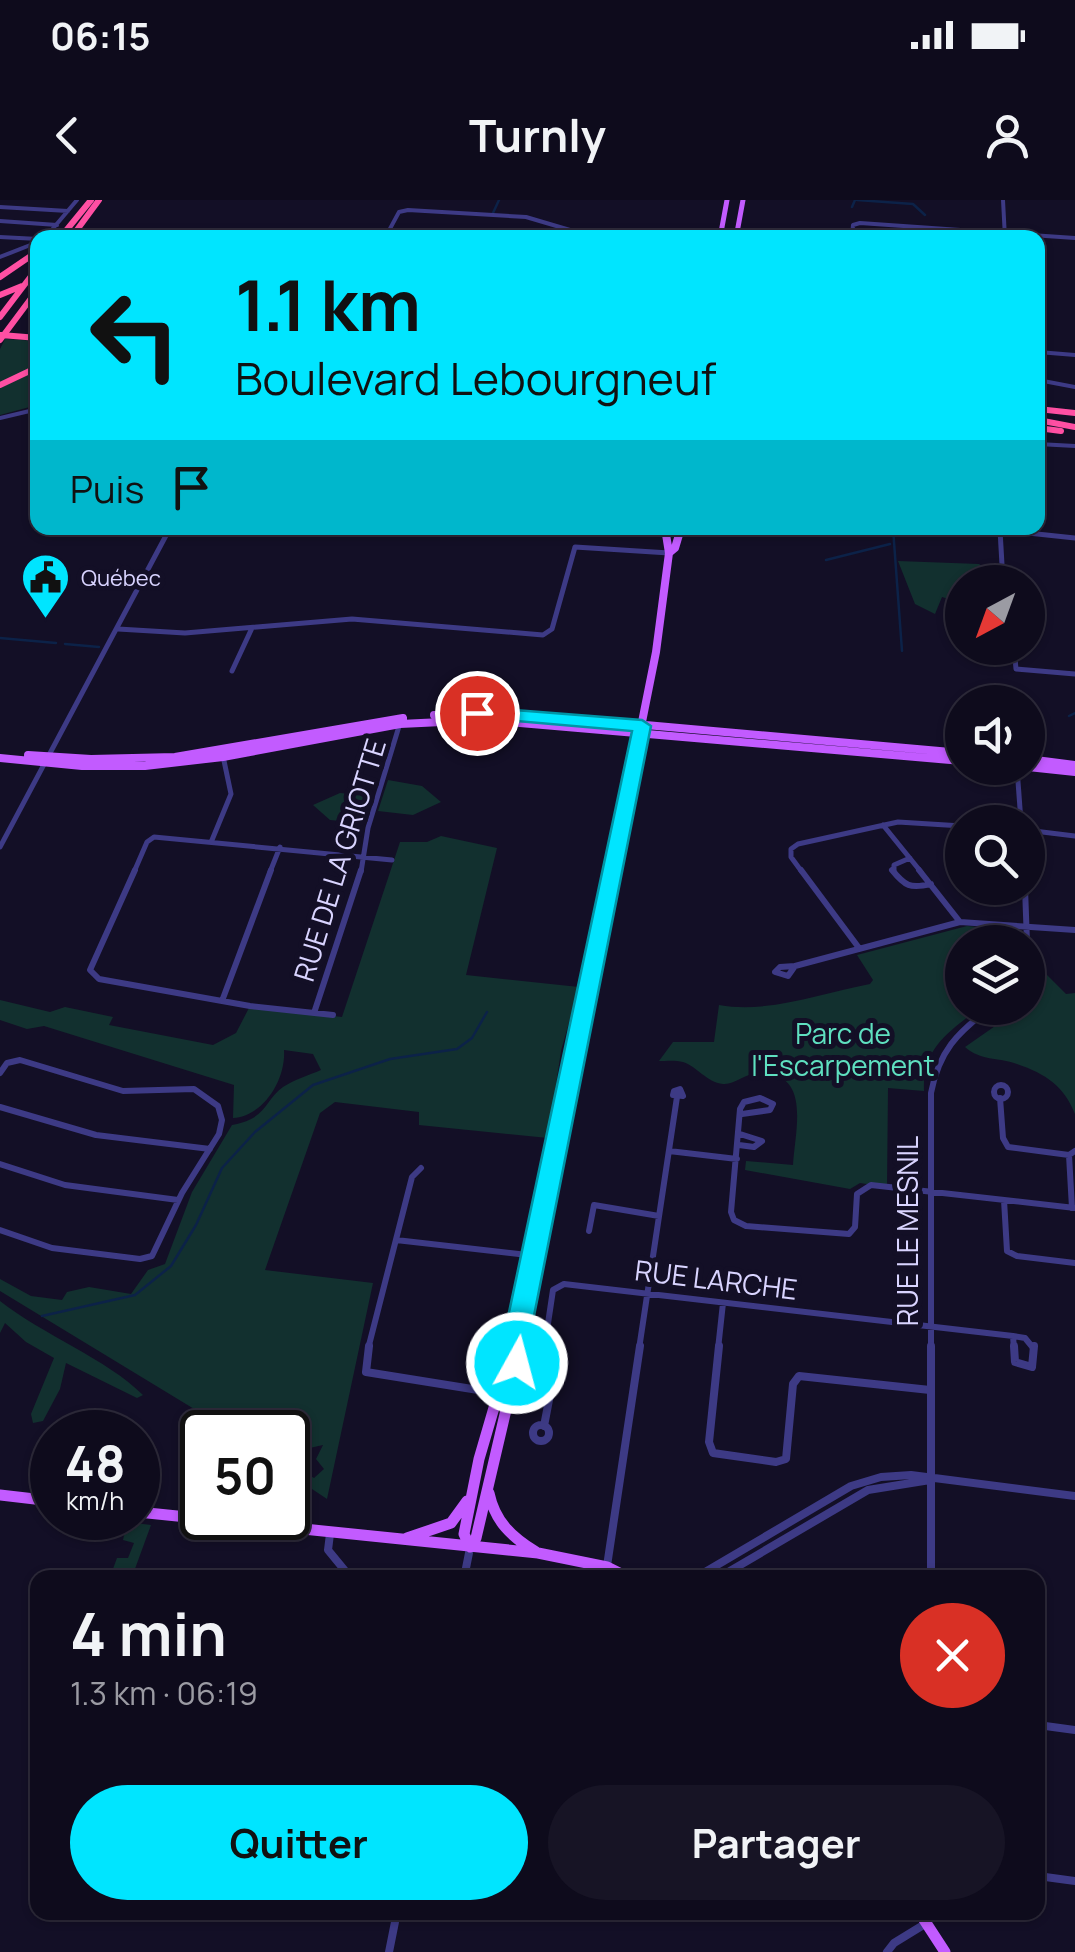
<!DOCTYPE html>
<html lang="fr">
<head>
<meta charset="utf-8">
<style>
	body { margin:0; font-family:Manrope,sans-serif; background:#171425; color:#f1f3f6; height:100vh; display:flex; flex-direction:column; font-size:38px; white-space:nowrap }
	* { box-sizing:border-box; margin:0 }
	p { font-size:32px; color:#9b9ba3 }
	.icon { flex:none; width:55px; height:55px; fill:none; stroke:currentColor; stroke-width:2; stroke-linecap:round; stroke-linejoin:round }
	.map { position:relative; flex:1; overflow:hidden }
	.sheet { position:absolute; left:30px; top:1370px; width:1015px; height:350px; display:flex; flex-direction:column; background:#0e0b1c; border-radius:20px; box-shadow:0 2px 8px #0004,0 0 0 2px #2e2b3b }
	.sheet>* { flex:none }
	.hud { position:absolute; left:30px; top:30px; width:1015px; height:305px; border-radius:20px; box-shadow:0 2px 8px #0004,0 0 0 2px #2e2b3b; background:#00e5ff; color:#111; overflow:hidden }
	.needle { width:65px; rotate:221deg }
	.fabs { position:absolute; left:945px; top:365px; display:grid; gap:20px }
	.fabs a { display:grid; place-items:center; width:100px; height:100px; border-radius:50%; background:#0e0b1c; box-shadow:0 2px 8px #0004,0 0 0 2px #2e2b3b; font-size:50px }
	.speed { position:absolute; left:30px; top:1210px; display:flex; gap:20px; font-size:50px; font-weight:700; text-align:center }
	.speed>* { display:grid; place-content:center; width:130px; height:130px; border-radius:50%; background:#0e0b1c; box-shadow:0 2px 8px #0004,0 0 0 2px #2e2b3b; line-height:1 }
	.speed small { font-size:25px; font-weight:400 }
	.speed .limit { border:5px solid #111; border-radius:15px; background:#fff; color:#111 }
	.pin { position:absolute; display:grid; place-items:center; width:85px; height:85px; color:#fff; margin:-42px; border:5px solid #fff; border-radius:50%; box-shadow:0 2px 10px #0007 }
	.me { position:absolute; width:110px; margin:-55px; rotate:7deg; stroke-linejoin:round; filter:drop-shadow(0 0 8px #0008) }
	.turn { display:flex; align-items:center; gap:35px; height:210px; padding:0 40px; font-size:45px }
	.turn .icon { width:130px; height:130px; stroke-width:2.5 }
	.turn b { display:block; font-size:70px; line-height:85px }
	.then { display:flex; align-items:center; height:95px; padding:0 40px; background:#0003; gap:20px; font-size:38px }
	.round { display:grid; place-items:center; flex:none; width:105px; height:105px; border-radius:52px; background:#171425 }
	.headline { display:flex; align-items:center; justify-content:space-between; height:170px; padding:0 40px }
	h1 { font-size:60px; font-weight:700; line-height:75px }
	.primary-button { display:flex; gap:20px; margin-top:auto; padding:20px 40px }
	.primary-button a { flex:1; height:115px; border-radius:60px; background:#00e5ff; color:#111; font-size:40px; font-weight:700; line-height:115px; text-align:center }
	.primary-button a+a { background:#171425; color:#f1f3f6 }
	.status { display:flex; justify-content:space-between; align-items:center; height:70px; padding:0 50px; background:#0e0b1c; direction:ltr }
	.status svg { height:28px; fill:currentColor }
	header { display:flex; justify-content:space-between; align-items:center; height:130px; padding:0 40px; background:#0e0b1c; font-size:45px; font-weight:700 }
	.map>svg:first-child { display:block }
</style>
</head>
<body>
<div class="status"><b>06:15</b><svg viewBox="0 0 49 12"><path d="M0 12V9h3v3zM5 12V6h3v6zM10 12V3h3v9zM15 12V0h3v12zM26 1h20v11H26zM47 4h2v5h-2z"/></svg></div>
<header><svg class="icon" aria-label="back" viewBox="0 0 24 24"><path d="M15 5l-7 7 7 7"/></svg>Turnly<svg class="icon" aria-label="person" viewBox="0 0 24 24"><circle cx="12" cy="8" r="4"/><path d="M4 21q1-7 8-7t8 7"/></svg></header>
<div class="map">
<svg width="1075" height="1752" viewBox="0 0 1075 1752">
	<rect width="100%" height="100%" fill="#130f26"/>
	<path fill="#12302f" d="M5,139L37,141V166L0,183V149Z
		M37,170V205L0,215V188Z
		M898,361L979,364L992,373L993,382H962V403L942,397L935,414L915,404Z
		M388,580L422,586L441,602L413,615L378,611Z
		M340,593L372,596L363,623L330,620L313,605Z
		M441,636L497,648L466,775L579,787L561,851L548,938L419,925V912L335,902L320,913L265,1070L373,1083L327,1299L294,1277L302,1271L314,1278L324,1269L316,1259L323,1245L305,1249L302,1263L289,1275L288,1232H232L0,1091V1079L31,1096L62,1100L67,1092L89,1087L131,1094L148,1070L165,1064L192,992L232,925C267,919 264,901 283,887C294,880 309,875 321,870L313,854L284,850C286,879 264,916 233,918L234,885L44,826L27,829L0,820V800L50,812L65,807L113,817L109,825L213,845L236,833L250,806L342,817L400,642H427Z
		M967,726L1018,731L1016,742H962V808H979C948,833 922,848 924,891L888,888L887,987L860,983L850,989L745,970L746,961L793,965C795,930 812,872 759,873C745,873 735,885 723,884C706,882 698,867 683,862C676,860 666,861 659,861L673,842H714L719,805C768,814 822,793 870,784L873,780L857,755Z
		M1041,769L1066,794L1075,793V914C1064,886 1046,874 1017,864C997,857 981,861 965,847L1021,808H1028V795Z
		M0,1101C43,1135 107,1159 143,1195L137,1198L66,1163L60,1189L43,1221L33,1223L31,1214L54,1158L26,1142L5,1123L0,1133Z
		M127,1322L151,1325L132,1377H110L117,1358H128L134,1343L123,1340Z"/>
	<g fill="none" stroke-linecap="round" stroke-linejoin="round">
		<path stroke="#0c2248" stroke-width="2.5" d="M857,0L913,4L925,15
			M852,7L855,0
			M493,13L499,0
			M893,328L902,451
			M826,360L890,344
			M0,438L56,443
			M65,444L99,447
			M1069,516L1075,513
			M42,1116L135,1095L171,1066L196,1025L222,968L255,932L313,885L390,859L457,849L472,838L487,812"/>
		<path stroke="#3d3a85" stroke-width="4" d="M1003,0L1005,38
			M0,7L68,11
			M0,21L57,25
			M0,37L38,39
			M45,38L77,0
			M385,38L399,12L408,10L526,17L597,38
			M852,38L853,25L860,23L1075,38
			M0,57L38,42
			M1038,152L1075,155
			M1038,180L1075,187
			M0,218L38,209
			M1038,244L1075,246"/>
		<path stroke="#3d3a85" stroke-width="5" d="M981,328L1075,338
			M1000,330L1003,382
			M118,429L185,433L352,419L543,435L552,429L575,347L669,353
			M1014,448L1016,469L1075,474
			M232,471L252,428
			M1017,568L1021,622
			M883,625L921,672
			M1034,631L1075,636
			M1028,637L1034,631
			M212,640L231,594L223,556
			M0,647L170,328
			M134,672L147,642L154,637L392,660
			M270,672L280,647
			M361,672L368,628L400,523
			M802,672L791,657V649L798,644L898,622L962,626
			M894,672V665L910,658"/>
		<path stroke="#3d3a85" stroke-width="6" d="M135,670L90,770L99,779L250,806L333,815
			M801,670L859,748
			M892,670C905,686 910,689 931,684
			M919,670L960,722
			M1025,688L1027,742
			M795,766L960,722L1075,730
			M795,766L788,776L775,772L780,767Z
			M222,801L271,670
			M314,813L361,670
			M0,873L7,863L20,860L123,891L194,889L218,906L222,920L219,934L182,993L152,1056L140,1059L52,1048L0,1030
			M994 892a7 7 0 1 1 14 0a7 7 0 1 1-14 0Z
			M680,889L683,896L673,895L674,891Z
			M1000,898L1003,938L1008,947L1069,955
			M0,907L96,935L210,949
			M742,914L770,910L773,904L760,898L744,902L740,909L731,1012L734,1020L746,1026L849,1034L855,1027L857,994L871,985L1075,1008
			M739,945L754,947L762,941L740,934
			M669,951L737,959
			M0,964L65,985L178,1000
			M1004,1000L1007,1051L1017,1056L1075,1063
			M1072,1008L1069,955L1075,951
			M589,1031L594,1005L659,1016
			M396,1040L536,1056
			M1013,1136L1025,1138L1034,1149
			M1013,1136L1014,1149
			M368,1149L412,977L421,968
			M550,1149L547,1130L553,1090L564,1084L1013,1136
			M639,1149L677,897
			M718,1149L723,1103
			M931,1149V893C939,851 957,833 990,808"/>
		<path stroke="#3d3a85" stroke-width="8" d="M369,1146L366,1172L497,1193
			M719,1146L709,1242L713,1253L776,1262L786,1259L793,1184L799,1176L930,1190
			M931,1146V1378
			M1014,1146L1015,1162L1032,1167L1034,1146
			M533 1233a8 8 0 1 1 16 0a8 8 0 1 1-16 0Z
			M544,1226L554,1174L550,1146
			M330,1334L328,1350L351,1378
			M607,1366L640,1146
			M464,1378L470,1348
			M695,1378L851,1286L881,1277L911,1275L1075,1296
			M718,1378L868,1290L930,1280
			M1038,1525L1075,1530
			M1038,1676L1075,1681
			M389,1752L397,1712
			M887,1752L894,1743L925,1724"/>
		<path stroke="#c25bff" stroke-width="5" d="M720,38L727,0
			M736,38L743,0"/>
		<path stroke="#c25bff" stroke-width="8" d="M669,353L675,348L681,328
			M434,515H533L962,553
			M28,555L91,559L175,557L403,518
			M0,558L82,566H145L223,557L400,524L484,520L962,561
			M1028,559L1075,565
			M1028,567L1075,572
			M612,672L656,452L669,353L665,328"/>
		<path stroke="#c25bff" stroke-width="9" d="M517,1136V1149
			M510,1149L517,1136L536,1056L613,670"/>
		<path stroke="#c25bff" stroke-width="11" d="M489,1293C495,1322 512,1337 536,1352
			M0,1295L52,1301
			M138,1312L538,1353L607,1367L629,1378
			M407,1338L451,1323L467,1301
			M470,1347L464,1334L479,1259L512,1146
			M470,1347L476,1338L517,1163V1146
			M919,1712L945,1752"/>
		<path stroke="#ff4fa3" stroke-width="6" d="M60,38L91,0
			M71,38L99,0
			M0,77L38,51
			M0,95L22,86
			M0,117L38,67
			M1,135L38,138
			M0,140L38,89
			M0,185L38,167
			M1038,209L1075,213
			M1038,220L1075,227
			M1038,228L1061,231"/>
	</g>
	<path fill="#00e5ff" stroke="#0095a6" stroke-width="2.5" d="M477,507L642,520L651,526L530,1136L526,1170L517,1173L508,1170L504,1163V1136L632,531L471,517L468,513Z"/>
	<defs>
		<symbol id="civic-pin" viewBox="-11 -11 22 30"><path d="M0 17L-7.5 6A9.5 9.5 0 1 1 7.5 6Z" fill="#00e5ff" stroke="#130f26"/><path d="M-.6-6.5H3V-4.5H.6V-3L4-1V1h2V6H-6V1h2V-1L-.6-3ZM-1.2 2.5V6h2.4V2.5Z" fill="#111"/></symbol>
	</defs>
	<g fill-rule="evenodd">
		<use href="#civic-pin" x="18" y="350" width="55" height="75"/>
	</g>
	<g text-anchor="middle" stroke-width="10" stroke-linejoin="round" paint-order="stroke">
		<g font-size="22" fill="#d9d4ff" stroke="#130f26" text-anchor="start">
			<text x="81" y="386">Québec</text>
		</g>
		<g font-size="28" fill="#d9d4ff" stroke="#130f26">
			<text transform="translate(340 660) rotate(-73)" y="10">RUE DE LA GRIOTTE</text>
			<text transform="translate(908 1031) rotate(-90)" y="10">RUE LE MESNIL</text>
			<text transform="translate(716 1080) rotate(7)" y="10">RUE LARCHE</text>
		</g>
		<g font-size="28" fill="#5fe0c0" stroke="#130f26">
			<text x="843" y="844">Parc de<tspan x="843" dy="32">l'Escarpement</tspan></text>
		</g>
	</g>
</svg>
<div class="fabs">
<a><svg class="needle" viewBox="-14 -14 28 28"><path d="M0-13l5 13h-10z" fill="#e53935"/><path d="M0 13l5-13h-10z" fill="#9b9ba3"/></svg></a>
<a><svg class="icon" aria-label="sound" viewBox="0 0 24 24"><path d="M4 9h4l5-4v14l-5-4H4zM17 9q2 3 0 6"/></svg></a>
<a><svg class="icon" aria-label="search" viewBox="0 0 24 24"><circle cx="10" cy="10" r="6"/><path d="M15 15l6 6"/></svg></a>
<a><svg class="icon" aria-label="layers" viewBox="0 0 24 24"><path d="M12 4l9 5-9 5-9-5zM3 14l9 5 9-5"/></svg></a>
</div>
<div class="speed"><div>48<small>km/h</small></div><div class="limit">50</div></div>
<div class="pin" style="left:477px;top:513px;background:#d93025"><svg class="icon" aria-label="arrive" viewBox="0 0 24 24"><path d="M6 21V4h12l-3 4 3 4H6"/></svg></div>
<svg class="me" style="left:517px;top:1163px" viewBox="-20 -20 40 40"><circle r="17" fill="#00e5ff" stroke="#fff" stroke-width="3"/><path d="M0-11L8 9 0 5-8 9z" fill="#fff"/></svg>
<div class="hud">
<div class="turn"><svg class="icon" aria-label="left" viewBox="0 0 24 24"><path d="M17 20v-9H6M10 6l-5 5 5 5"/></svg><div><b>1.1 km</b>Boulevard Lebourgneuf</div></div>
<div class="then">Puis<svg class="icon" aria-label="arrive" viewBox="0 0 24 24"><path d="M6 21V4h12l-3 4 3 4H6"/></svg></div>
</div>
<section class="sheet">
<div class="headline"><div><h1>4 min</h1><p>1.3 km · 06:19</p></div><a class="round" style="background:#d93025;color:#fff"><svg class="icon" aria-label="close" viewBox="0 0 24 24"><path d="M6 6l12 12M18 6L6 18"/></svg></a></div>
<div class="primary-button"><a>Quitter</a><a>Partager</a></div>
</section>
</div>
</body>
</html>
